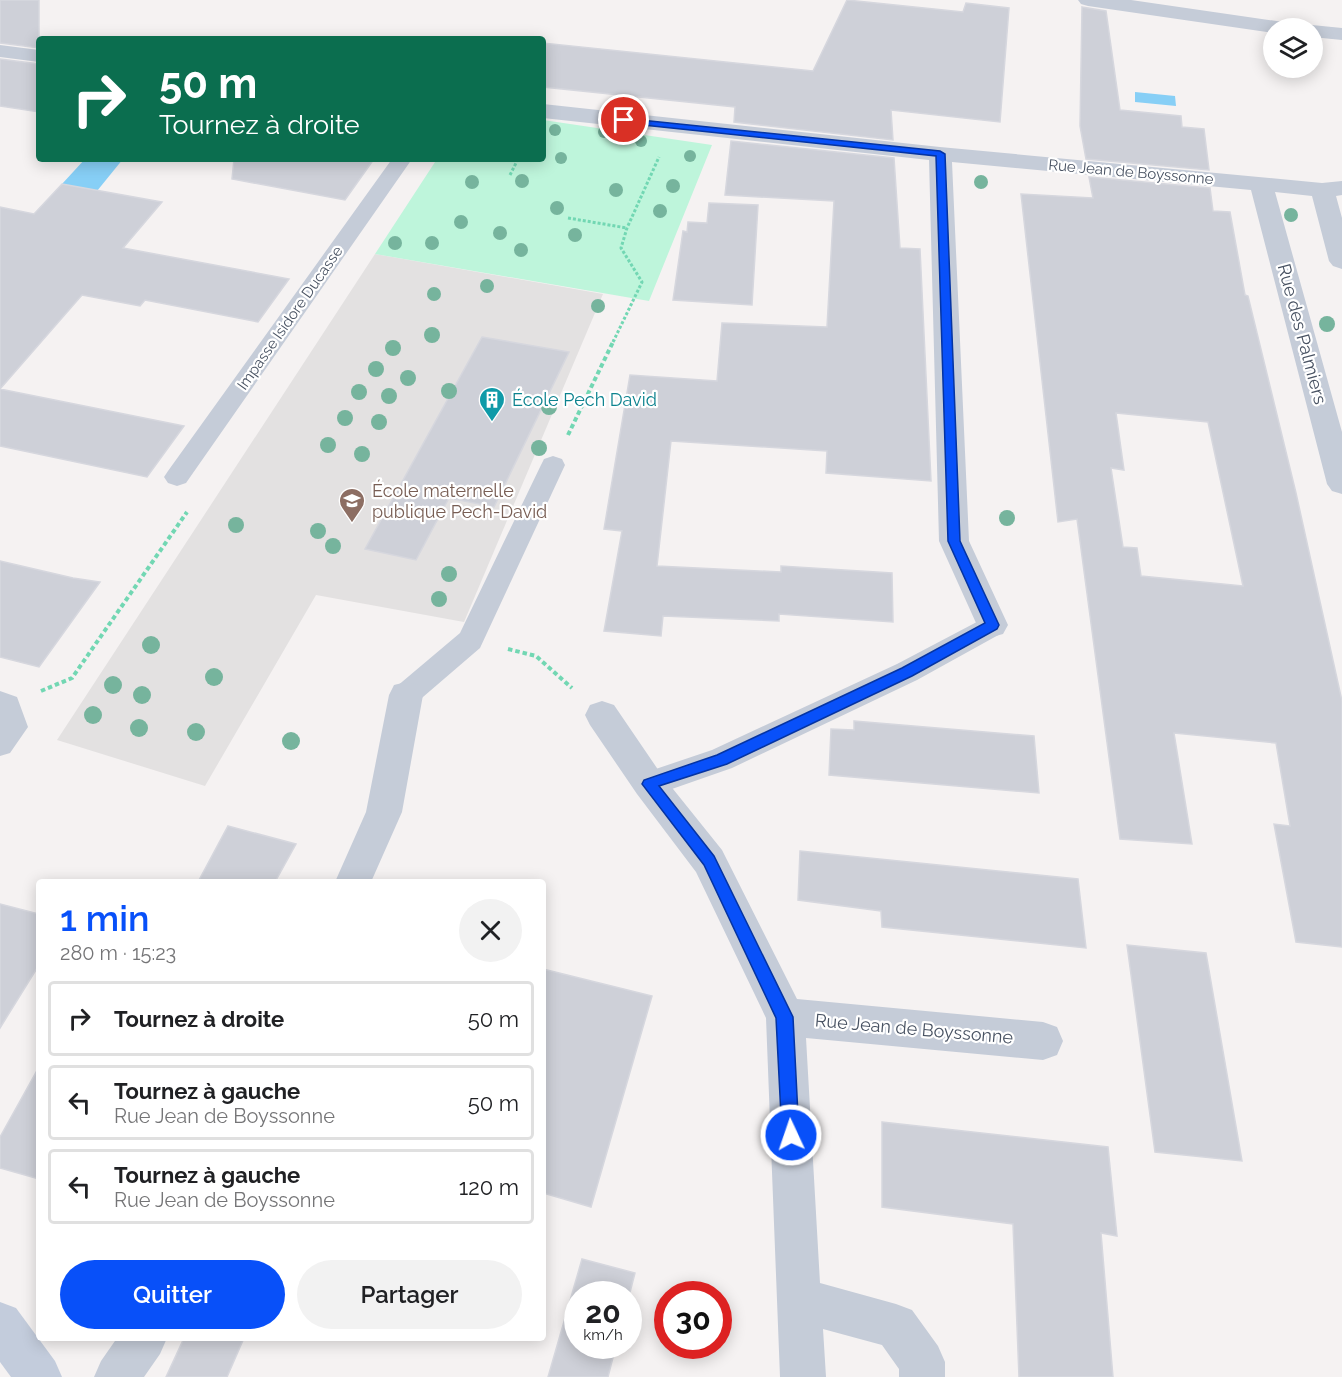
<!DOCTYPE html>
<html lang="fr">
<head>
<meta charset="utf-8">
<style>
	body { margin:0; font-family:Raleway,sans-serif; background:#f2f2f2; color:#202124; height:100vh; display:flex; flex-direction:column; font-size:22px; white-space:nowrap }
	* { box-sizing:border-box; margin:0 }
	p { font-size:20px; color:#757577 }
	.icon { flex:none; width:33px; height:33px; fill:none; stroke:currentColor; stroke-width:2; stroke-linecap:round; stroke-linejoin:round }
	.map { position:relative; flex:1; overflow:hidden }
	.sheet { position:absolute; left:36px; top:879px; width:510px; height:462px; display:flex; flex-direction:column; background:#fff; border-radius:6px; box-shadow:0 3px 15px #0003 }
	.sheet>* { flex:none }
	.banner { position:absolute; left:36px; top:36px; width:510px; height:126px; border-radius:6px; box-shadow:0 3px 15px #0003; background:#0b6e4f; color:#fff; overflow:hidden }
	.buttons { position:absolute; left:1263px; top:18px; display:grid; gap:12px }
	.buttons a { display:grid; place-items:center; width:60px; height:60px; border-radius:50%; background:#fff; box-shadow:0 3px 15px #0003; font-size:30px }
	.speed { position:absolute; left:564px; top:1281px; display:flex; gap:12px; font-size:30px; font-weight:700; text-align:center }
	.speed>* { display:grid; place-content:center; width:78px; height:78px; border-radius:50%; background:#fff; box-shadow:0 3px 15px #0003; line-height:1 }
	.speed small { font-size:15px; font-weight:400 }
	.speed .limit { border:9px solid #d22; background:#fff; color:#111 }
	.pin { position:absolute; display:grid; place-items:center; width:51px; height:51px; color:#fff; margin:-26px; border:3px solid #fff; border-radius:50%; box-shadow:0 2px 6px #0007 }
	.me { position:absolute; width:66px; margin:-33px; rotate:357deg; stroke-linejoin:round; filter:drop-shadow(0 0 4px #0008) }
	.turn { display:flex; align-items:center; gap:21px; height:126px; padding:0 24px; font-size:27px }
	.turn .icon { width:78px; height:78px; stroke-width:2.5 }
	.turn b { display:block; font-size:42px; line-height:51px }
	.round { display:grid; place-items:center; flex:none; width:63px; height:63px; border-radius:32px; background:#f2f2f2 }
	.head { display:flex; align-items:center; justify-content:space-between; height:102px; padding:0 24px }
	h1 { font-size:36px; font-weight:600; line-height:45px; color:#0850f9 }
	.action { display:flex; gap:12px; margin-top:auto; padding:12px 24px }
	.action a { flex:1; height:69px; border-radius:36px; background:#0850f9; color:#fff; font-size:24px; font-weight:600; line-height:69px; text-align:center }
	.action a+a { background:#f2f2f2; color:#202124 }
	ul { padding:0; list-style:none }
	li { display:flex; align-items:center; gap:18px; height:75px; margin:0 12px 9px; padding:0 12px; border:3px solid #e0e0e0; border-radius:6px }
	li div { flex:1 }
	li b { display:block; font-size:22px }
	li em { font-style:normal }
	.map>svg:first-child { display:block }
</style>
</head>
<body>
<div class="map">
<svg width="1342" height="1377" viewBox="0 0 1342 1377">
	<rect width="100%" height="100%" fill="#f5f2f2"/>
	<path fill="#e3e1e1" d="M375,254L603,294L464,622L316,595L205,786L57,740Z"/>
	<path fill="#bef5db" d="M543,120L712,145L649,301L375,254L437,159H543Z"/>
	<path fill="#87cff6" d="M1135,92L1175,96L1176,106L1135,102Z
		M85,159H123L97,191L62,184Z"/>
	<path fill="#ced0d8" stroke="#d6d7de" stroke-width="1.5" fill-rule="evenodd" d="M0,0H39V48L0,43Z
		M847,0L963,12L966,3L1009,8L1000,122L891,110L893,140L734,122L735,107L543,87V43L813,71Z
		M1082,7L1106,11L1120,110L1181,116L1182,127L1204,129L1209,170L1086,159L1080,126Z
		M0,59L39,64V112L0,106Z
		M731,141L894,158L900,248L920,249L931,481L826,473L827,451L671,441L657,566L781,572V566L892,573L893,622L779,614V621L663,616L661,636L604,631L622,531L604,529L630,375L717,381L722,323L827,327L834,201L725,195Z
		M234,159H374L345,200L232,179Z
		M1089,177L1210,188L1213,211L1230,212L1245,295L1248,296L1296,493L1342,701V947L1296,942L1274,824L1290,826L1276,743L1174,733L1192,844L1120,839L1077,519L1058,522L1021,194L1093,198ZM1116,413L1208,422L1243,586L1141,576L1137,548L1123,547L1111,468L1124,470Z
		M62,184L162,202L123,248L289,279L258,322L145,300L140,306L82,295L0,389L184,426L147,477L0,446V207L34,214Z
		M709,203L758,205L752,305L673,300L683,231L687,232L688,222L707,223Z
		M482,337L569,352L494,507L449,498L416,560L365,549Z
		M0,561L73,578L100,582L39,667L0,657Z
		M854,721L1034,736L1039,793L829,775L831,729L854,730Z
		M228,826L296,844L275,882H198Z
		M800,851L1078,879L1086,948L882,927L881,911L798,900Z
		M0,904L39,914V965L0,1028Z
		M1127,945L1206,953L1242,1161L1155,1152Z
		M543,969L652,996L591,1207L543,1193Z
		M39,1067V1179L0,1168V1137Z
		M882,1122L1108,1147L1117,1236L1101,1233L1113,1377H1019L1013,1224L882,1207Z
		M582,1259L635,1273L628,1300V1294H578V1346H616L608,1377H548Z
		M184,1338H244L227,1377H166Z"/>
	<g fill="none" stroke-linecap="round" stroke-linejoin="round">
		<path stroke="#72d7b3" stroke-width="3" stroke-dasharray="3 2" stroke-linecap="butt" d="M510,175L518,159
			M568,218L627,228
			M613,342L642,282L621,248L627,228L659,157"/>
		<path stroke="#72d7b3" stroke-width="4" stroke-dasharray="4.5 3" stroke-linecap="butt" d="M568,435L614,340
			M508,649L536,656L572,688
			M41,691L72,678L187,512"/>
		<path fill="#c5ccd8" fill-rule="evenodd" d="M392,159H412L186,483L177,486L168,483L164,477L168,471Z
			M553,456L562,459L565,465L480,648L416,703L406,707L396,703L392,695L396,687L460,633L541,465L544,459Z
			M992,614L1002,617L1006,625L1002,633L917,680L732,768L649,797L638,793L634,784L638,775L712,750L897,664Z
			M0,691L17,697L28,727L10,753L0,756Z"/>
		<path fill="#c5ccd8" fill-rule="evenodd" d="M1078,0H1131L1283,22L1290,24L1293,28H1274V33L1088,6L1081,4Z
			M1312,25L1342,28V40L1312,37V28H1303Z
			M0,45L39,50V62L0,57Z
			M543,104L940,147L1322,183L1342,181V195L1336,196L1342,218V269L1333,266L1329,261L1312,196L1275,192L1342,432V494L1332,491L1327,484L1251,190L952,162L969,541L1008,625L1003,634L992,637L981,634L939,541L929,160L543,118Z
			M406,682L418,685L423,695L402,812L371,882H335L366,812L389,695L394,685Z
			M602,701L614,705L661,774L722,850L797,999L1043,1022L1057,1027L1063,1041L1057,1055L1043,1060L806,1038L820,1283L896,1304L912,1310L938,1346L945,1362V1377H899V1369L882,1345L823,1329L826,1377H780L766,1018L696,872L637,794L590,725L585,715L590,705Z
			M117,1338H167L160,1354L144,1377H94L101,1361Z"/>
		<path fill="#c3ccdc" fill-rule="evenodd" d="M0,1302L16,1308L55,1361L62,1377H11L0,1362Z"/>
	</g>
	<g fill="#76b49d">
		<circle cx="555" cy="130" r="6"/>
		<circle cx="604" cy="132" r="6"/>
		<circle cx="641" cy="141" r="6"/>
		<circle cx="690" cy="156" r="6"/>
		<circle cx="561" cy="158" r="6"/>
		<circle cx="522" cy="181" r="7"/>
		<circle cx="472" cy="182" r="7"/>
		<circle cx="981" cy="182" r="7"/>
		<circle cx="673" cy="186" r="7"/>
		<circle cx="616" cy="190" r="7"/>
		<circle cx="557" cy="208" r="7"/>
		<circle cx="660" cy="211" r="7"/>
		<circle cx="1291" cy="215" r="7"/>
		<circle cx="461" cy="222" r="7"/>
		<circle cx="500" cy="233" r="7"/>
		<circle cx="575" cy="235" r="7"/>
		<circle cx="395" cy="243" r="7"/>
		<circle cx="432" cy="243" r="7"/>
		<circle cx="521" cy="250" r="7"/>
		<circle cx="487" cy="286" r="7"/>
		<circle cx="434" cy="294" r="7"/>
		<circle cx="598" cy="306" r="7"/>
		<circle cx="1327" cy="324" r="8"/>
		<circle cx="432" cy="335" r="8"/>
		<circle cx="393" cy="348" r="8"/>
		<circle cx="376" cy="369" r="8"/>
		<circle cx="408" cy="378" r="8"/>
		<circle cx="449" cy="391" r="8"/>
		<circle cx="359" cy="392" r="8"/>
		<circle cx="389" cy="396" r="8"/>
		<circle cx="549" cy="407" r="8"/>
		<circle cx="345" cy="418" r="8"/>
		<circle cx="379" cy="422" r="8"/>
		<circle cx="328" cy="445" r="8"/>
		<circle cx="539" cy="448" r="8"/>
		<circle cx="362" cy="454" r="8"/>
		<circle cx="1007" cy="518" r="8"/>
		<circle cx="236" cy="525" r="8"/>
		<circle cx="318" cy="531" r="8"/>
		<circle cx="333" cy="546" r="8"/>
		<circle cx="449" cy="574" r="8"/>
		<circle cx="439" cy="599" r="8"/>
		<circle cx="151" cy="645" r="9"/>
		<circle cx="214" cy="677" r="9"/>
		<circle cx="113" cy="685" r="9"/>
		<circle cx="142" cy="695" r="9"/>
		<circle cx="93" cy="715" r="9"/>
		<circle cx="139" cy="728" r="9"/>
		<circle cx="196" cy="732" r="9"/>
		<circle cx="291" cy="741" r="9"/>
	</g>
	<path fill="#0850f9" stroke="#0534a2" stroke-width="1.5" d="M621,118L940,151L945,154L960,541L999,625L997,629L912,676L727,764L659,786L714,856L793,1017L799,1135L797,1141L791,1144L785,1141L782,1135L776,1018L704,865L642,784L644,780L717,755L902,668L985,623L948,541L936,156L624,123L621,122Z"/>
	<defs>
		<symbol id="building-pin" viewBox="-11 -11 22 30"><path d="M0 17L-7.5 6A9.5 9.5 0 1 1 7.5 6Z" fill="#0f9aa8" stroke="#fff"/><path d="M-4-6H4V6H1V3H-1V6H-4ZM-2.5-4.3h1.7v1.8h-1.7ZM.8-4.3h1.7v1.8H.8ZM-2.5-1h1.7V.8h-1.7ZM.8-1h1.7V.8H.8Z" fill="#fff"/></symbol>
		<symbol id="school-pin" viewBox="-11 -11 22 30"><path d="M0 17L-7.5 6A9.5 9.5 0 1 1 7.5 6Z" fill="#8d6e63" stroke="#fff"/><path d="M0-5L7-2L0 1L-7-2ZM-4 1L0 2.5L4 1V4Q0 6-4 4Z" fill="#fff"/></symbol>
	</defs>
	<g fill-rule="evenodd">
		<use href="#building-pin" x="477" y="385" width="30" height="40"/>
		<use href="#school-pin" x="337" y="486" width="30" height="40"/>
	</g>
	<g text-anchor="middle" stroke-width="4.5" stroke-linejoin="round" paint-order="stroke">
		<g font-size="15" fill="#485262" stroke="#fff">
			<text transform="translate(1131 172) rotate(5)" y="5">Rue Jean de Boyssonne</text>
			<text transform="translate(290 318) rotate(-55)" y="5">Impasse Isidore Ducasse</text>
		</g>
		<g font-size="18" fill="#485262" stroke="#fff">
			<text transform="translate(1302 334) rotate(75)" y="6">Rue des Palmiers</text>
			<text transform="translate(914 1029) rotate(5)" y="6">Rue Jean de Boyssonne</text>
		</g>
		<g font-size="18" fill="#0d838f" stroke="#fff" text-anchor="start">
			<text x="512" y="406">École Pech David</text>
		</g>
		<g font-size="18" fill="#785e54" stroke="#fff" text-anchor="start">
			<text x="372" y="497">École maternelle<tspan x="372" dy="21">publique Pech-David</tspan></text>
		</g>
	</g>
</svg>
<div class="buttons">
<a><svg class="icon" aria-label="layers" viewBox="0 0 24 24"><path d="M12 4l9 5-9 5-9-5zM3 14l9 5 9-5"/></svg></a>
</div>
<div class="speed"><div>20<small>km/h</small></div><div class="limit">30</div></div>
<div class="pin" style="left:624px;top:120px;background:#d93025"><svg class="icon" aria-label="arrive" viewBox="0 0 24 24"><path d="M6 21V4h12l-3 4 3 4H6"/></svg></div>
<svg class="me" style="left:791px;top:1135px" viewBox="-20 -20 40 40"><circle r="17" fill="#0850f9" stroke="#fff" stroke-width="3"/><path d="M0-11L8 9 0 5-8 9z" fill="#fff"/></svg>
<div class="banner">
<div class="turn"><svg class="icon" aria-label="right" viewBox="0 0 24 24"><path d="M7 20v-9h11M14 6l5 5-5 5"/></svg><div><b>50 m</b>Tournez à droite</div></div>
</div>
<section class="sheet">
<div class="head"><div><h1>1 min</h1><p>280 m · 15:23</p></div><a class="round"><svg class="icon" aria-label="close" viewBox="0 0 24 24"><path d="M6 6l12 12M18 6L6 18"/></svg></a></div>
<ul>
<li><svg class="icon" aria-label="right" viewBox="0 0 24 24"><path d="M7 20v-9h11M14 6l5 5-5 5"/></svg><div><b>Tournez à droite</b></div><em>50 m</em></li>
<li><svg class="icon" aria-label="left" viewBox="0 0 24 24"><path d="M17 20v-9H6M10 6l-5 5 5 5"/></svg><div><b>Tournez à gauche</b><p>Rue Jean de Boyssonne</p></div><em>50 m</em></li>
<li><svg class="icon" aria-label="left" viewBox="0 0 24 24"><path d="M17 20v-9H6M10 6l-5 5 5 5"/></svg><div><b>Tournez à gauche</b><p>Rue Jean de Boyssonne</p></div><em>120 m</em></li>
</ul>
<div class="action"><a>Quitter</a><a>Partager</a></div>
</section>
</div>
</body>
</html>
